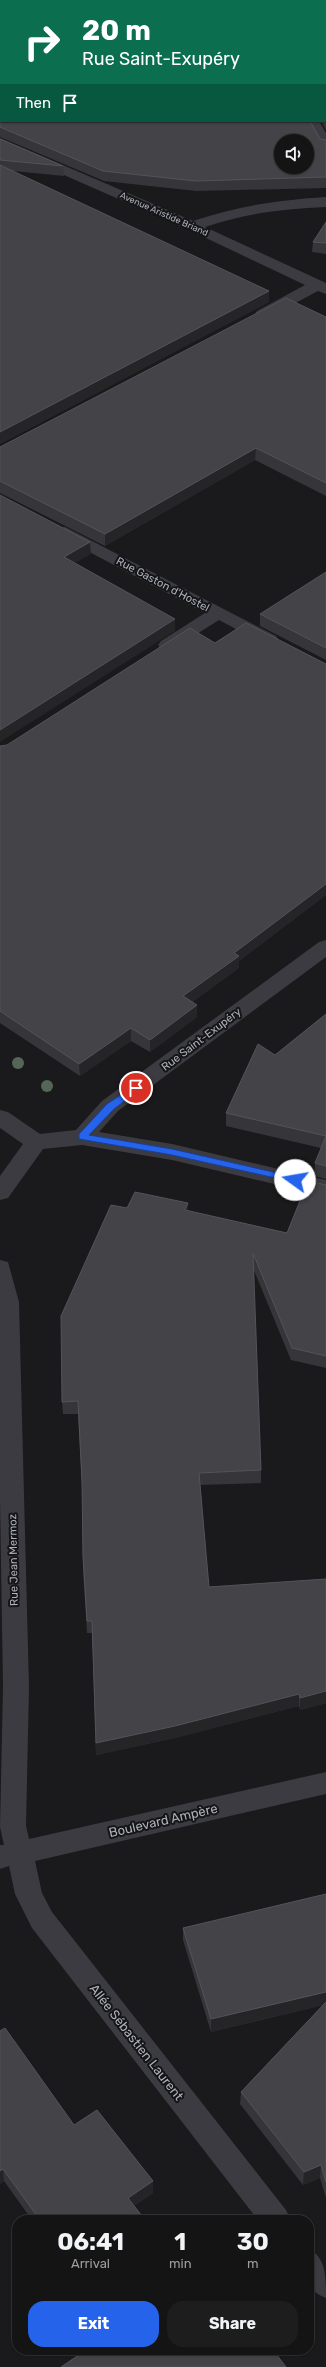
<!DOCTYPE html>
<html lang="en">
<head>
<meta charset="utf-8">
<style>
	body { margin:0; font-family:Rubik,sans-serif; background:#1d1d1e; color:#f1f3f6; height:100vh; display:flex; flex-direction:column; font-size:15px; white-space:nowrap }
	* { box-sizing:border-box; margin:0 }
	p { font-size:13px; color:#9d9ea0 }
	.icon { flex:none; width:22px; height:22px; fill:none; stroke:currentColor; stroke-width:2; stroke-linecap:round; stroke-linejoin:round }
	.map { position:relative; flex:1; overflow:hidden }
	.side { position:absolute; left:12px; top:2215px; width:302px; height:140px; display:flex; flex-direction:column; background:#141415; border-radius:16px; box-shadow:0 1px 3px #0004,0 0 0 1px #333334 }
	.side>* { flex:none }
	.hud { position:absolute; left:0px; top:0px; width:326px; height:122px; box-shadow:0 1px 3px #0004,0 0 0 1px #333334; background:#0b6e4f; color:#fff; overflow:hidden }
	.fabs { position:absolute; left:274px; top:134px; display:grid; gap:8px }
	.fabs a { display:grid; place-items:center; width:40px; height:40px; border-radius:50%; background:#141415; box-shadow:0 1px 3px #0004,0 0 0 1px #333334; font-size:20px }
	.pin { position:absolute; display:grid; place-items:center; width:34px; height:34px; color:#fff; margin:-17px; border:2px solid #fff; border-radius:50%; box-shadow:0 1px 4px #0007 }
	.me { position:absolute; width:44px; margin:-22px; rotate:283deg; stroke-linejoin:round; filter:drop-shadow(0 0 3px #0008) }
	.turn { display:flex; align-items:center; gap:14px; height:84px; padding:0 16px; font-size:18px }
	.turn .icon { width:52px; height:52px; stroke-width:2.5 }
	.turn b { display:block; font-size:28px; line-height:34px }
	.then { display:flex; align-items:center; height:38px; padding:0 16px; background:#0003; gap:8px; font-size:15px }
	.eta { display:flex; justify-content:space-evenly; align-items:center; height:68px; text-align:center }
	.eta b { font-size:24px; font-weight:700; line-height:28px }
	.action { display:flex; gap:8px; margin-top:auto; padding:8px 16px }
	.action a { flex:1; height:46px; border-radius:16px; background:#2563eb; color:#fff; font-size:16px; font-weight:700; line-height:46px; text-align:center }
	.action a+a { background:#1d1d1e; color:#f1f3f6 }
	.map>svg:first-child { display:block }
</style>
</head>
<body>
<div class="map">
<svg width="326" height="2367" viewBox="0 0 326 2367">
	<rect width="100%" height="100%" fill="#1a1a1c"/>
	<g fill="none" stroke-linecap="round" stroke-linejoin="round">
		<path fill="#3b3b41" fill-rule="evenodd" d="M305,121H319L326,133V149L321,148Z
			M0,138L193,221C238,206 278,200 326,197V207C284,209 246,213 205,227L326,283V294L318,291L269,317H257L255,314L257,311L305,285L187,229L0,147Z
			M65,527L276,636L279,640L276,644H264L219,620L173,649H161L158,645L161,641L205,613L59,536L56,532L59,528Z
			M326,940V957L118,1111L99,1132L172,1144L326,1180V1196L172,1160L82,1145L43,1149L8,1198L0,1200V1176L23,1144L0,1128V1110L8,1112L40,1134L76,1130L102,1101L319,942Z
			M0,1260L8,1262L19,1302L29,1687L26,1826L29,1839L326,1772V1794L35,1861L42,1893L52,1912L286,2210L291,2220H258L32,1928L15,1894L9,1866L0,1869V1845H4L0,1827L3,1687L0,1500Z
			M309,2249C326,2258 326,2276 326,2298C302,2289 309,2271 309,2249Z"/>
	</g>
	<g fill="#546757">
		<circle cx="18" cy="1063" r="6"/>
		<circle cx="47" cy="1086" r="6"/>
	</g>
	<path fill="#36363a" d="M326,0V130L321,121H325V1Z
		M0,13L320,139L326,140V188L196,191L104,181L0,137Z
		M0,139L63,166L64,176L13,171L269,302L0,444Z
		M326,222V254L312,252L313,242Z
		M326,317V496L255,460L105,546L0,493V447Z
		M326,572V660L260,626V614Z
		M215,643L326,664V895L239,961V968L192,1002L197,1017L150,1052L131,1041L80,1076L0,1023V746L7,745Z
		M326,1014V1179L314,1176L315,1163L321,1148L226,1126V1113L275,1055Z
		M326,1185V1368L291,1360L253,1268L261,1470V1483L200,1485L209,1587L326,1579V1703L300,1710L299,1706L175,1738L96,1755L92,1633H87L83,1569L82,1489L78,1414H63L62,1402L127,1208L188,1211L287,1233Z
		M326,1894V2198L320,2178L303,2185L240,2104L241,2092L323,2005L211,2032L183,1940V1928Z
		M0,2031L74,2125L153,2181V2193L134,2206L145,2220H32L4,2181L0,2184Z"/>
	<path fill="#252528" d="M269,291V302L0,444V432Z
		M256,448L255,460L105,546V534Z
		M90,542L91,554L64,569V557Z
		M175,619V631L0,742V730Z
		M326,884V895L239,961V968L183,1008V996L234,953Z
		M197,1005V1017L150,1052V1040Z
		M131,1028V1041L80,1076L79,1064Z
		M188,1203V1215L185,1210Z
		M326,1691V1703L300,1710V1698Z
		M299,1694V1706L175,1738L96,1755V1743Z
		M326,1992V2004L211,2032V2019Z
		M321,2165L320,2178L303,2185L304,2172Z
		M3,2169L4,2181L0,2184V2171Z
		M153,2181V2193L128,2210V2198Z"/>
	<path fill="#434348" stroke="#53545a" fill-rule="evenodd" d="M26,0H326V120L325,118V1H24Z
		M1,12V121H310L320,139L326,140V177L196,181L103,171L0,127V13ZM281,141H307V167H281Z
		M0,139L63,166L0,160Z
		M0,165L269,291L0,432Z
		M326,222V243L313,242Z
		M286,298L326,317V483L256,448L105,534L0,481V447Z
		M0,495L90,542L64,557L175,619L0,730Z
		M326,572V648L260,614Z
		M246,623L326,664V884L234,953L239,956L183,996L197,1005L150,1040L131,1028L79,1064L0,1011V746L7,745L190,628L215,643Z
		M326,1014V1166L315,1163L326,1136L226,1113L258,1044L275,1055Z
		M308,1181L326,1185V1356L292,1348L253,1253L261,1470L199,1473L209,1587L326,1579V1691L300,1698L299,1694L175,1726L96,1743L92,1621H87L83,1556L82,1481L78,1401L62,1402L61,1316L111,1205L127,1208L135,1192L188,1203L185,1210L287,1233Z
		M326,1894V1992L211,2019L183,1928Z
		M326,2002V2182L321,2165L304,2172L241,2092Z
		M5,2028L74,2125L97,2110L153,2181L128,2198L145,2220H40L3,2169L0,2171V2031Z
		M86,2350H273L286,2367H61Z"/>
	<path fill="#2563eb" stroke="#184099" d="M136,1085L140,1088L139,1090L114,1109L89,1135L172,1149L295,1177L298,1178V1183L172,1155L79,1139V1134L107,1104Z"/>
	<g text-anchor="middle" stroke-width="4" stroke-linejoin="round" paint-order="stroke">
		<g font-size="9" fill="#acb0bb" stroke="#151517">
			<text transform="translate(164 214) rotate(24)" y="3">Avenue Aristide Briand</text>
		</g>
		<g font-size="11" fill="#acb0bb" stroke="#151517">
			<text transform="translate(163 584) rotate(28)" y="4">Rue Gaston d'Hostel</text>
			<text transform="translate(201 1039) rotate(-37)" y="4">Rue Saint-Exupéry</text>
			<text transform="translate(13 1560) rotate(-91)" y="4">Rue Jean Mermoz</text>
		</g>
		<g font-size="13" fill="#acb0bb" stroke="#151517">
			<text transform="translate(163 1820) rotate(-13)" y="5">Boulevard Ampère</text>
			<text transform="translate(137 2042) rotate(52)" y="5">Allée Sébastien Laurent</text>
		</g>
	</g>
</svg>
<div class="fabs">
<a><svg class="icon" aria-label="sound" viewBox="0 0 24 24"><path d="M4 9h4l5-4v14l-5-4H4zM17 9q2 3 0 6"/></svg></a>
</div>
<div class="pin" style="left:136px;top:1088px;background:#d93025"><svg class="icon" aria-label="arrive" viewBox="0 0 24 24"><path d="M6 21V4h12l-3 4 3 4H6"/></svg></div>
<svg class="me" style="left:295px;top:1180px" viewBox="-20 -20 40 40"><circle r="19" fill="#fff"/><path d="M0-13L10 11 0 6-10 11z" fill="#2563eb"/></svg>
<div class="hud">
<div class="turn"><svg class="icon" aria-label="right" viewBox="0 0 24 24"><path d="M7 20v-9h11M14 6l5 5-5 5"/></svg><div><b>20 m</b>Rue Saint-Exupéry</div></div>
<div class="then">Then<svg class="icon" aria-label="arrive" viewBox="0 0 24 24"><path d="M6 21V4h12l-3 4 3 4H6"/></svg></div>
</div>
<section class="side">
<div class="eta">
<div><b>06:41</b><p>Arrival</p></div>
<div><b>1</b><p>min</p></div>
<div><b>30</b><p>m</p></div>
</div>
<div class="action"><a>Exit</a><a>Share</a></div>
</section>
</div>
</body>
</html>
